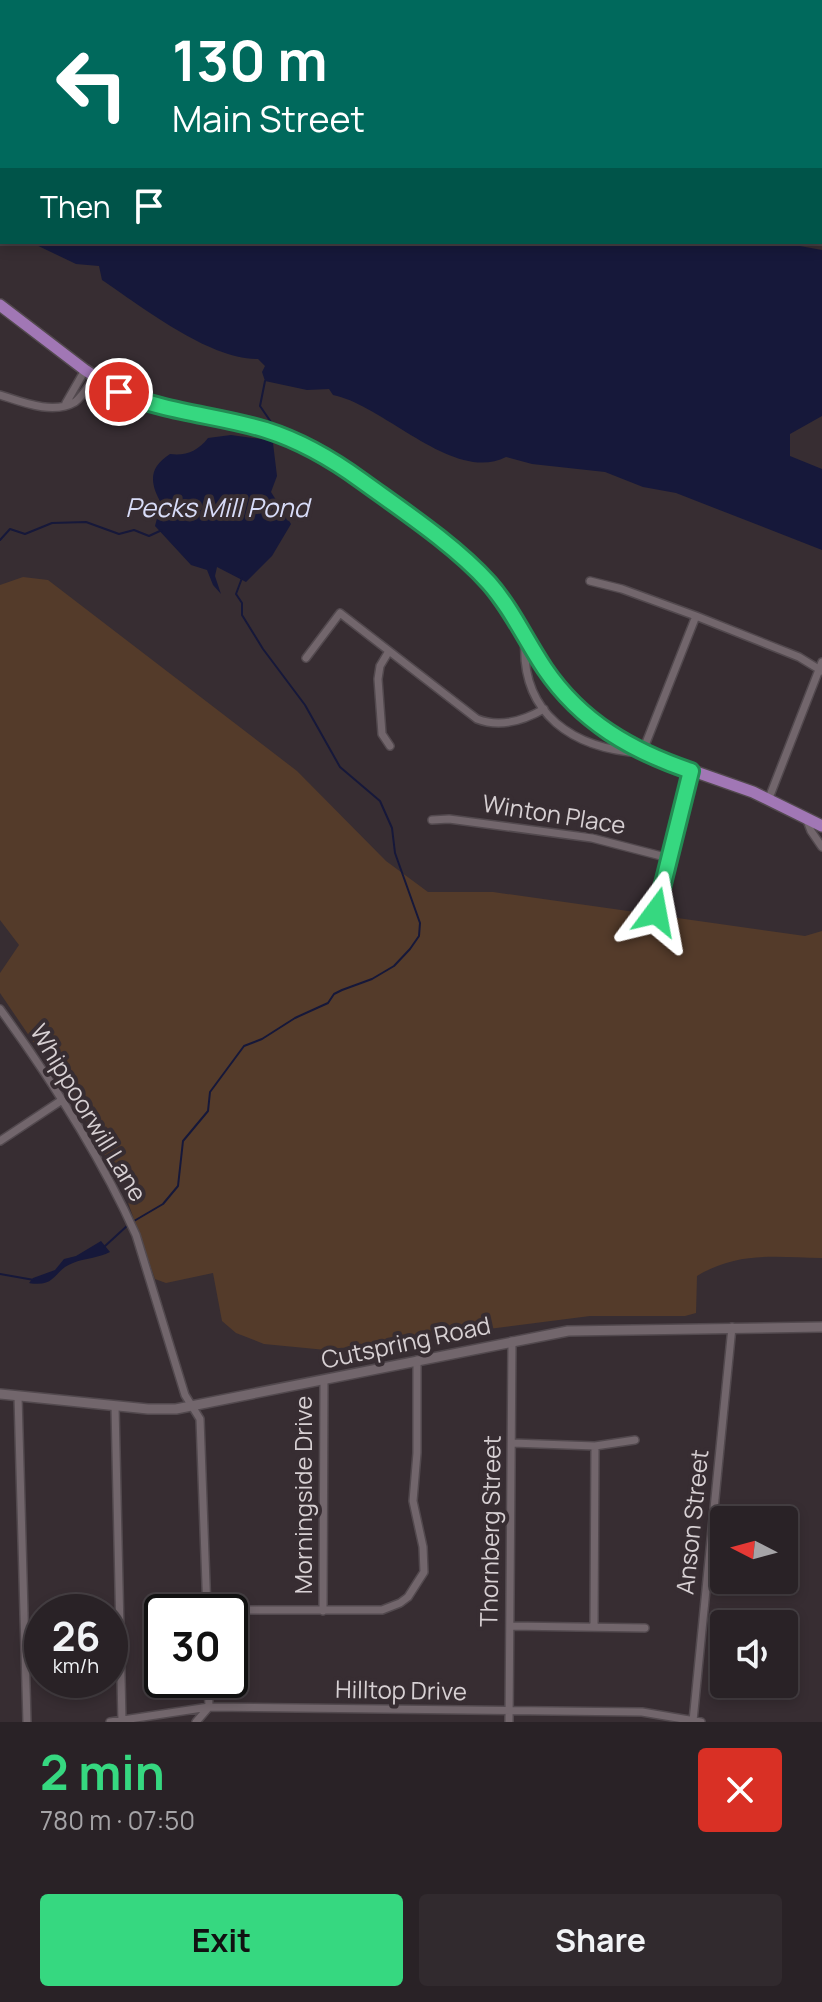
<!DOCTYPE html>
<html lang="en">
<head>
<meta charset="utf-8">
<style>
	body { margin:0; font-family:Manrope,sans-serif; background:#312a2e; color:#f1f3f6; height:100vh; display:flex; flex-direction:column; font-size:30px; white-space:nowrap }
	* { box-sizing:border-box; margin:0 }
	p { font-size:26px; color:#a5a4a7 }
	.icon { flex:none; width:44px; height:44px; fill:none; stroke:currentColor; stroke-width:2; stroke-linecap:round; stroke-linejoin:round }
	.map { position:relative; height:1722px; overflow:hidden }
	.side { display:flex; flex-direction:column; background:#292226; flex:1 }
	.side>* { flex:none }
	.banner { position:absolute; left:0px; top:0px; width:822px; height:244px; box-shadow:0 4px 12px #0003,0 0 0 2px #453f43; background:#00695c; color:#fff; overflow:hidden }
	.needle { width:52px; rotate:276deg }
	.controls { position:absolute; left:710px; top:1506px; display:grid; gap:16px }
	.controls a { display:grid; place-items:center; width:88px; height:88px; border-radius:8px; background:#292226; box-shadow:0 4px 12px #0003,0 0 0 2px #453f43; font-size:40px }
	.speed { position:absolute; left:24px; top:1594px; display:flex; gap:16px; font-size:40px; font-weight:700; text-align:center }
	.speed>* { display:grid; place-content:center; width:104px; height:104px; border-radius:50%; background:#292226; box-shadow:0 4px 12px #0003,0 0 0 2px #453f43; line-height:1 }
	.speed small { font-size:20px; font-weight:400 }
	.speed .limit { border:4px solid #111; border-radius:12px; background:#fff; color:#111 }
	.pin { position:absolute; display:grid; place-items:center; width:68px; height:68px; color:#fff; margin:-34px; border:4px solid #fff; border-radius:50%; box-shadow:0 2px 8px #0007 }
	.me { position:absolute; width:88px; margin:-44px; rotate:13deg; stroke-linejoin:round; filter:drop-shadow(0 0 6px #0008) }
	.turn { display:flex; align-items:center; gap:28px; height:168px; padding:0 40px; font-size:36px }
	.turn .icon { width:104px; height:104px; stroke-width:2.5 }
	.turn b { display:block; font-size:56px; line-height:68px }
	.then { display:flex; align-items:center; height:76px; padding:0 40px; background:#0003; gap:16px; font-size:30px }
	.round { display:grid; place-items:center; flex:none; width:84px; height:84px; border-radius:8px; background:#312a2e }
	.headline { display:flex; align-items:center; justify-content:space-between; height:136px; padding:0 40px }
	h1 { font-size:48px; font-weight:700; line-height:60px; color:#36d880 }
	.action { display:flex; gap:16px; margin-top:auto; padding:16px 40px }
	.action a { flex:1; height:92px; border-radius:8px; background:#36d880; color:#111; font-size:32px; font-weight:700; line-height:92px; text-align:center }
	.action a+a { background:#312a2e; color:#f1f3f6 }
	.map>svg:first-child { display:block }
</style>
</head>
<body>
<div class="map">
<svg width="822" height="1722" viewBox="0 0 822 1722">
	<rect width="100%" height="100%" fill="#372d32"/>
	<path fill="#543b2a" d="M23,577L48,580L297,771L386,861L428,892H493L805,936L822,931V1258C777,1257 737,1251 697,1276L696,1313L685,1316H590L326,1350L264,1344L236,1333L222,1321L213,1273L166,1283L155,1279L124,1191L83,1115L0,993V973L19,945L0,920V585Z"/>
	<path fill="#16183a" d="M0,0H822V134L820,135V2H2V228Z
		M30,242H778L822,250V416L790,434V456L822,469V550L676,493L643,487L605,472L532,464L506,457C454,484 384,405 333,395L329,389L307,390L265,381L262,372L265,366L258,359C210,360 142,307 102,280L99,266L76,264Z
		M231,435L268,440L273,443L277,476L271,492L291,524L272,556L246,582L217,567L215,576L221,594L213,585L207,570L191,565L155,526L161,503C150,483 148,468 170,454C186,456 198,451 208,438Z
		M101,1241L110,1252C99,1258 85,1258 73,1263C53,1270 57,1288 29,1283L33,1278L55,1270L64,1259L76,1256Z"/>
	<g fill="none" stroke-linecap="round" stroke-linejoin="round">
		<path stroke="#16183a" stroke-width="2" d="M265,381L260,406L273,425L272,429
			M0,540L10,529L25,534L52,523L86,522L119,534L134,530L149,536L162,530
			M134,1221L163,1204L178,1186L183,1141L208,1111L210,1092L244,1046L262,1039L295,1018L328,1003L334,994L342,990L372,979L394,966L410,949L419,936L420,923L395,853L392,828L380,801L340,767L305,705L263,649L242,615V603L236,594L242,578
			M104,1247L128,1225
			M0,1274L34,1280"/>
		<defs>
			<path id="minor" d="M0,395C22,402 53,415 75,402C82,397 90,384 95,377
				M66,403L85,370
				M590,581L622,589L696,616L799,657L822,671
				M525,639C520,715 574,749 642,753L696,616
				M389,651L380,666L378,679L382,734L390,746
				M306,658L340,613L477,719C500,728 523,721 544,709
				M769,798L822,662
				M806,818L811,831L822,847
				M432,820L449,819L592,838L669,858
				M656,912L691,771
				M0,1009C51,1079 100,1155 136,1235L185,1395L200,1419L207,1612
				M0,1141L62,1100
				M18,1396L27,1722
				M115,1406L122,1722
				M512,1443L595,1446L635,1440
				M207,1610H382L400,1603L408,1597L424,1572L423,1547L413,1501L417,1453V1360
				M323,1611L324,1380
				M510,1626L645,1628
				M594,1627L595,1446
				M693,1721L732,1327
				M110,1722L209,1707L642,1712L701,1722
				M196,1722L209,1707L208,1680
				M509,1722L512,1341"/>
			<path id="tertiary" d="M0,1394L148,1409H176L568,1331L822,1327"/>
			<path id="primary" d="M0,305L85,370L119,392L166,410L262,429L301,443L343,467L453,551L486,580L511,613L554,682L582,712L608,733L642,753L753,792L822,826"/>
		</defs>
		<use href="#minor" stroke="#52494e" stroke-width="10"/>
		<use href="#tertiary" stroke="#52494e" stroke-width="12"/>
		<use href="#primary" stroke="#52494e" stroke-width="14"/>
		<use href="#minor" stroke="#72666c" stroke-width="7"/>
		<use href="#tertiary" stroke="#72666c" stroke-width="9"/>
		<use href="#primary" stroke="#a177b5" stroke-width="11"/>
	</g>
	<g fill="none" stroke-linecap="round" stroke-linejoin="round">
		<defs>
			<path id="route" d="M119,392C167,413 217,415 266,430C301,441 332,459 362,481C402,510 456,546 489,583C512,609 526,641 545,669C581,722 632,751 691,771L656,912"/>
		</defs>
		<use href="#route" stroke="#238c53" stroke-width="20"/>
		<use href="#route" stroke="#36d880" stroke-width="14"/>
	</g>
	<g text-anchor="middle" stroke-width="8" stroke-linejoin="round" paint-order="stroke">
		<g font-size="24" fill="#d7d0d3" stroke="#372d32">
			<text transform="translate(554 815) rotate(9)" y="8">Winton Place</text>
			<text transform="translate(88 1113) rotate(59)" y="8">Whippoorwill Lane</text>
			<text transform="translate(406 1343) rotate(-12)" y="8">Cutspring Road</text>
			<text transform="translate(304 1495) rotate(-90)" y="8">Morningside Drive</text>
			<text transform="translate(693 1522) rotate(-84)" y="8">Anson Street</text>
			<text transform="translate(491 1531) rotate(-89)" y="8">Thornberg Street</text>
			<text transform="translate(401 1691) rotate(1)" y="8">Hilltop Drive</text>
		</g>
		<g font-size="26" font-style="italic" fill="#d8dcf8" stroke="#372d32">
			<text x="217" y="517">Pecks Mill Pond</text>
		</g>
	</g>
</svg>
<div class="controls">
<a><svg class="needle" viewBox="-14 -14 28 28"><path d="M0-13l5 13h-10z" fill="#e53935"/><path d="M0 13l5-13h-10z" fill="#a5a4a7"/></svg></a>
<a><svg class="icon" aria-label="sound" viewBox="0 0 24 24"><path d="M4 9h4l5-4v14l-5-4H4zM17 9q2 3 0 6"/></svg></a>
</div>
<div class="speed"><div>26<small>km/h</small></div><div class="limit">30</div></div>
<div class="pin" style="left:119px;top:392px;background:#d93025"><svg class="icon" aria-label="arrive" viewBox="0 0 24 24"><path d="M6 21V4h12l-3 4 3 4H6"/></svg></div>
<svg class="me" style="left:656px;top:912px" viewBox="-20 -20 40 40"><path d="M0-17L14 15 0 8-14 15z" fill="#36d880" stroke="#fff" stroke-width="4"/></svg>
<div class="banner">
<div class="turn"><svg class="icon" aria-label="left" viewBox="0 0 24 24"><path d="M17 20v-9H6M10 6l-5 5 5 5"/></svg><div><b>130 m</b>Main Street</div></div>
<div class="then">Then<svg class="icon" aria-label="arrive" viewBox="0 0 24 24"><path d="M6 21V4h12l-3 4 3 4H6"/></svg></div>
</div>
</div>
<section class="side">
<div class="headline"><div><h1>2 min</h1><p>780 m · 07:50</p></div><a class="round" style="background:#d93025;color:#fff"><svg class="icon" aria-label="close" viewBox="0 0 24 24"><path d="M6 6l12 12M18 6L6 18"/></svg></a></div>
<div class="action"><a>Exit</a><a>Share</a></div>
</section>
</body>
</html>
